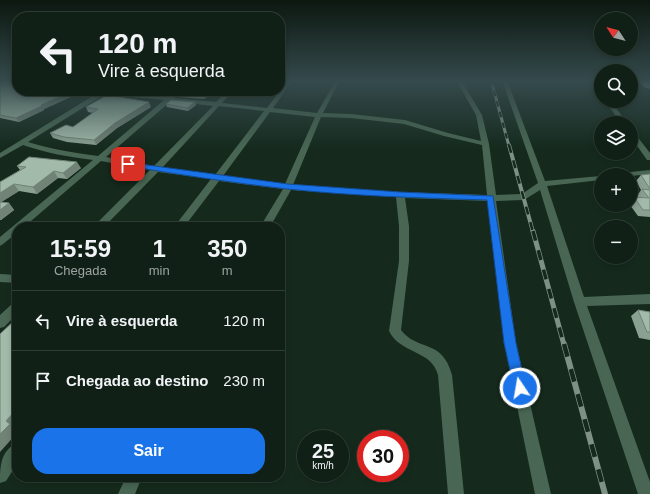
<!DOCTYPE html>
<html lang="pt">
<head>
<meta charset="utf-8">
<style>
	body { margin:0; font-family:Arial,sans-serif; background:#19281f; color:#f1f3f6; height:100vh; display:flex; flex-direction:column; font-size:15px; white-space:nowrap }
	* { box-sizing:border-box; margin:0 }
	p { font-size:13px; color:#9ca3a1 }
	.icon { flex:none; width:22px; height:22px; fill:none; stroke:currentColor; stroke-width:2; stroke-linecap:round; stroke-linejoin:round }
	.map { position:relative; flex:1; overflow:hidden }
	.panel { position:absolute; left:12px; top:222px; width:273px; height:260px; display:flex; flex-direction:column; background:#102016; border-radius:16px; box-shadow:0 2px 6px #0003,0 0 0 1px #303e35 }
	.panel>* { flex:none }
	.banner { position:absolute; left:12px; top:12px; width:273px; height:84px; border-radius:16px; box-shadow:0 2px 6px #0003,0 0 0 1px #303e35; background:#102016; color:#f1f3f6; overflow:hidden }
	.needle { width:26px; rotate:306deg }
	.controls { position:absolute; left:594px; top:12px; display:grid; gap:8px }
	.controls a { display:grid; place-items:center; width:44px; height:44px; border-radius:50%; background:#102016; box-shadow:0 2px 6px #0003,0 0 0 1px #303e35; font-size:20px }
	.speed { position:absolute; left:297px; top:430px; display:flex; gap:8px; font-size:20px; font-weight:700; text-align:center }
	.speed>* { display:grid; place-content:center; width:52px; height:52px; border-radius:50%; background:#102016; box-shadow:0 2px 6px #0003,0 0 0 1px #303e35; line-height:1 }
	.speed small { font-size:10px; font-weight:400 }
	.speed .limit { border:6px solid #d22; background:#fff; color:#111 }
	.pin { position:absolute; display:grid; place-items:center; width:34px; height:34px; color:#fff; margin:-17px; border-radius:8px; box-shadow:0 2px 6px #0006 }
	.me { position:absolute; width:44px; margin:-22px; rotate:348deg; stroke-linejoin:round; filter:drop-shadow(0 0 3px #0008) }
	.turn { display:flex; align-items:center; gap:14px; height:84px; padding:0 20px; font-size:18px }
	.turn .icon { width:52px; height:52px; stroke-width:2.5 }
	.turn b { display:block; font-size:28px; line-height:34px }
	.eta { display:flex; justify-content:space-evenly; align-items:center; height:68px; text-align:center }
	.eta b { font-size:24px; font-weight:700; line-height:28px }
	.action { display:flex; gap:8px; margin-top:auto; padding:8px 20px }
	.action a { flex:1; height:46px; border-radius:16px; background:#1a73e8; color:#fff; font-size:16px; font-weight:700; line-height:46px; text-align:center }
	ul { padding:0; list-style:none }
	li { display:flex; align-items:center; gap:12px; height:60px; padding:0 20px; border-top:1px solid #303e35 }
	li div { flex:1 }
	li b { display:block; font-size:15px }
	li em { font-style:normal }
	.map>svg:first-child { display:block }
</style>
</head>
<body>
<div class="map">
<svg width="650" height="494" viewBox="0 0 650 494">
	<rect width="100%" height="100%" fill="#152a1d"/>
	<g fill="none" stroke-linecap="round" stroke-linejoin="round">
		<path fill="#486653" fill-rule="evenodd" d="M288,80H293L273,108L317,113L336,80H340L323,113L351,114L405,120L448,133L481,141L476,115L456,80H461L482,115L489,144L496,195L522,194L538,183L502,80H507L545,181L601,176V180L547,186L584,297L650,294V304L587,306L650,482V494H638L574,302L540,190L524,200L496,201L516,343L551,494H535L504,343L488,201L405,198L409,226V261L401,330C418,352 442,338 452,375L464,494H448L438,375C432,350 400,354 389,331L399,261V226L396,197L291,190L270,227H260L283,189L219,181L184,227H174L211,179L158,172L104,227H93L150,170L101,161L24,227H17V233L3,244L0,246V237L93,160C69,157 46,153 23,145L0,158V153L96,94L91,91H111L168,97L175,91H182L174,98L216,102L227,91H233L222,103L267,108ZM111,95L164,100L98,156C74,153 51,149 28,142L102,96ZM171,101L213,106L154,166L106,157ZM219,106L264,111L215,175L162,168ZM270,112L315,117L285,184L223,176ZM321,117L351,118L404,124L444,136L482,145L487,195L400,192L293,185Z
			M590,80H595L601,88V94L599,93Z
			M605,101H611L627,123H621Z
			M631,130L633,131L650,153V160H647L631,137Z
			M650,170V174L631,176V175H617L621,173Z
			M0,274L17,275V283L0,282Z
			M17,301V314L4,327L0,328V315L13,303Z
			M17,443V464L6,481L0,483C0,467 0,451 17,443Z
			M126,477H142L135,494H118Z"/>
		<defs>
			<path id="rail-far3" d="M491,80L509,146"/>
			<path id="rail-far2" d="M509,145L533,232"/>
			<path id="rail-far1" d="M533,231L564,345"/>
			<path id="rail" d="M564,344L605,494"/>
		</defs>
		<use href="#rail-far3" stroke="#7f9085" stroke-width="3"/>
		<use href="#rail-far2" stroke="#7f9085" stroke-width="4"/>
		<use href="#rail-far1" stroke="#7f9085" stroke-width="5"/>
		<use href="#rail" stroke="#7f9085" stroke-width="6"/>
		<use href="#rail-far3" stroke="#152a1d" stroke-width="2" stroke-dasharray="5.5" stroke-linecap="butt"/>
		<use href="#rail-far2" stroke="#152a1d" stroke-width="2.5" stroke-dasharray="8" stroke-linecap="butt"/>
		<use href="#rail-far1" stroke="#152a1d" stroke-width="3.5" stroke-dasharray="10" stroke-linecap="butt"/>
		<use href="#rail" stroke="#152a1d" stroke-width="4.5" stroke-dasharray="13" stroke-linecap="butt"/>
	</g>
	<path fill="#8aa091" d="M0,80L75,95L44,109V110L19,122L0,118Z
		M638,80H650V89L644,87Z
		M216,91L204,99L178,97L177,93Z
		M166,104L196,105L188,111L167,107Z
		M86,107H151L117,128L96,145L67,142L53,138L50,133L73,127L93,113L88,112Z
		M17,166L81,168L67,179L58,178L37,194L19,191L1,202L9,203L14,210L1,220H0V182L20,170Z
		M650,174V217L638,216L630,205H631V200L634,197H638L637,196L641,190L636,181L641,175Z
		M638,310L650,312V340L639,338L631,316Z"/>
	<path fill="#718276" d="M73,91L75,95L44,109V110L19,122L16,118L41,105Z
		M211,91H216L204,99L203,96Z
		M149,102L151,107L117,128L96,145L94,140L115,123Z
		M195,102L196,105L188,111L187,108Z
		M77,162L81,168L67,179L63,173Z
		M54,171L58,178L37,194L33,187Z
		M14,184L19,191L0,203V193Z
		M9,203L14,210L1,220L0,219V210Z
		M17,409V433L0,452V434L6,421Z"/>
	<path fill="#a1baa9" stroke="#718276" d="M0,80H17V91H73L41,105L42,106L16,118L0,115Z
		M643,80H650V84L646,83Z
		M180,91H211L203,96L177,93Z
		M107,95L149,102L115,123L94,140L64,137L50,133L66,125L73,127L98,109L86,107Z
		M171,100L195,102L187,108L166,104Z
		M29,157L77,162L63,173L54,171L33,187L14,184L0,193V182L26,167L17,166Z
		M650,174V189L641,175Z
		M642,189L650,190V210H643L634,197L649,198Z
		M0,202L9,203L0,210Z
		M638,310L650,312V332H647Z
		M17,318V409L6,421L10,424L0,434V334Z"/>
	<linearGradient id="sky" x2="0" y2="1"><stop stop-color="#0c1710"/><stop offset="0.54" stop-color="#354a4c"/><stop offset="1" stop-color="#354a4c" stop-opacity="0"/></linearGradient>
	<rect width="650" height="149" fill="url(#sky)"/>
	<path fill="#1a73e8" stroke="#114b97" d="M125,162L288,184L400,192L493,196L516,343L526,388L524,393L520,394L515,393L514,388L504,343L487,200C420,198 353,196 287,189C234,183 181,175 128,166L125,165Z"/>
</svg>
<div class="controls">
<a><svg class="needle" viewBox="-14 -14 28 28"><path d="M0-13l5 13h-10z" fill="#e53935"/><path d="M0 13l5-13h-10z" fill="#9ca3a1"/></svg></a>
<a><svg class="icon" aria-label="search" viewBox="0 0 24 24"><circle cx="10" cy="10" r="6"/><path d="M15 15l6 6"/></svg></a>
<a><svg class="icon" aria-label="layers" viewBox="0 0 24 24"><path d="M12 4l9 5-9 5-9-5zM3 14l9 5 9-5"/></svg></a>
<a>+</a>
<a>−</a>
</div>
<div class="speed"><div>25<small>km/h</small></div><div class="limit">30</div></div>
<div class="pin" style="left:128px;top:164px;background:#d93025"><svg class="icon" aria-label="arrive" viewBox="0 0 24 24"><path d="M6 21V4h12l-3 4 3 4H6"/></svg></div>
<svg class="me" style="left:520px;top:388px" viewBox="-20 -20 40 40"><circle r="17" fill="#1a73e8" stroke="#fff" stroke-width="3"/><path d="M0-11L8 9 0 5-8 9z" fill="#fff"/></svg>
<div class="banner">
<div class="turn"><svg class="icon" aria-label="left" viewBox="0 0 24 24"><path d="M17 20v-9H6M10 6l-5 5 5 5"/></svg><div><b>120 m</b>Vire à esquerda</div></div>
</div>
<section class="panel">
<div class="eta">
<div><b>15:59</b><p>Chegada</p></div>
<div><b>1</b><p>min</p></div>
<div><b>350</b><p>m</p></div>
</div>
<ul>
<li><svg class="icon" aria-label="left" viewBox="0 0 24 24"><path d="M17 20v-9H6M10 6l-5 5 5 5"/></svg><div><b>Vire à esquerda</b></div><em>120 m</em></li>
<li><svg class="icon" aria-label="arrive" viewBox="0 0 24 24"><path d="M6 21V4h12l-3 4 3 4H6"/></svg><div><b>Chegada ao destino</b></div><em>230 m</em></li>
</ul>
<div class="action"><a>Sair</a></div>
</section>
</div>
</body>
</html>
